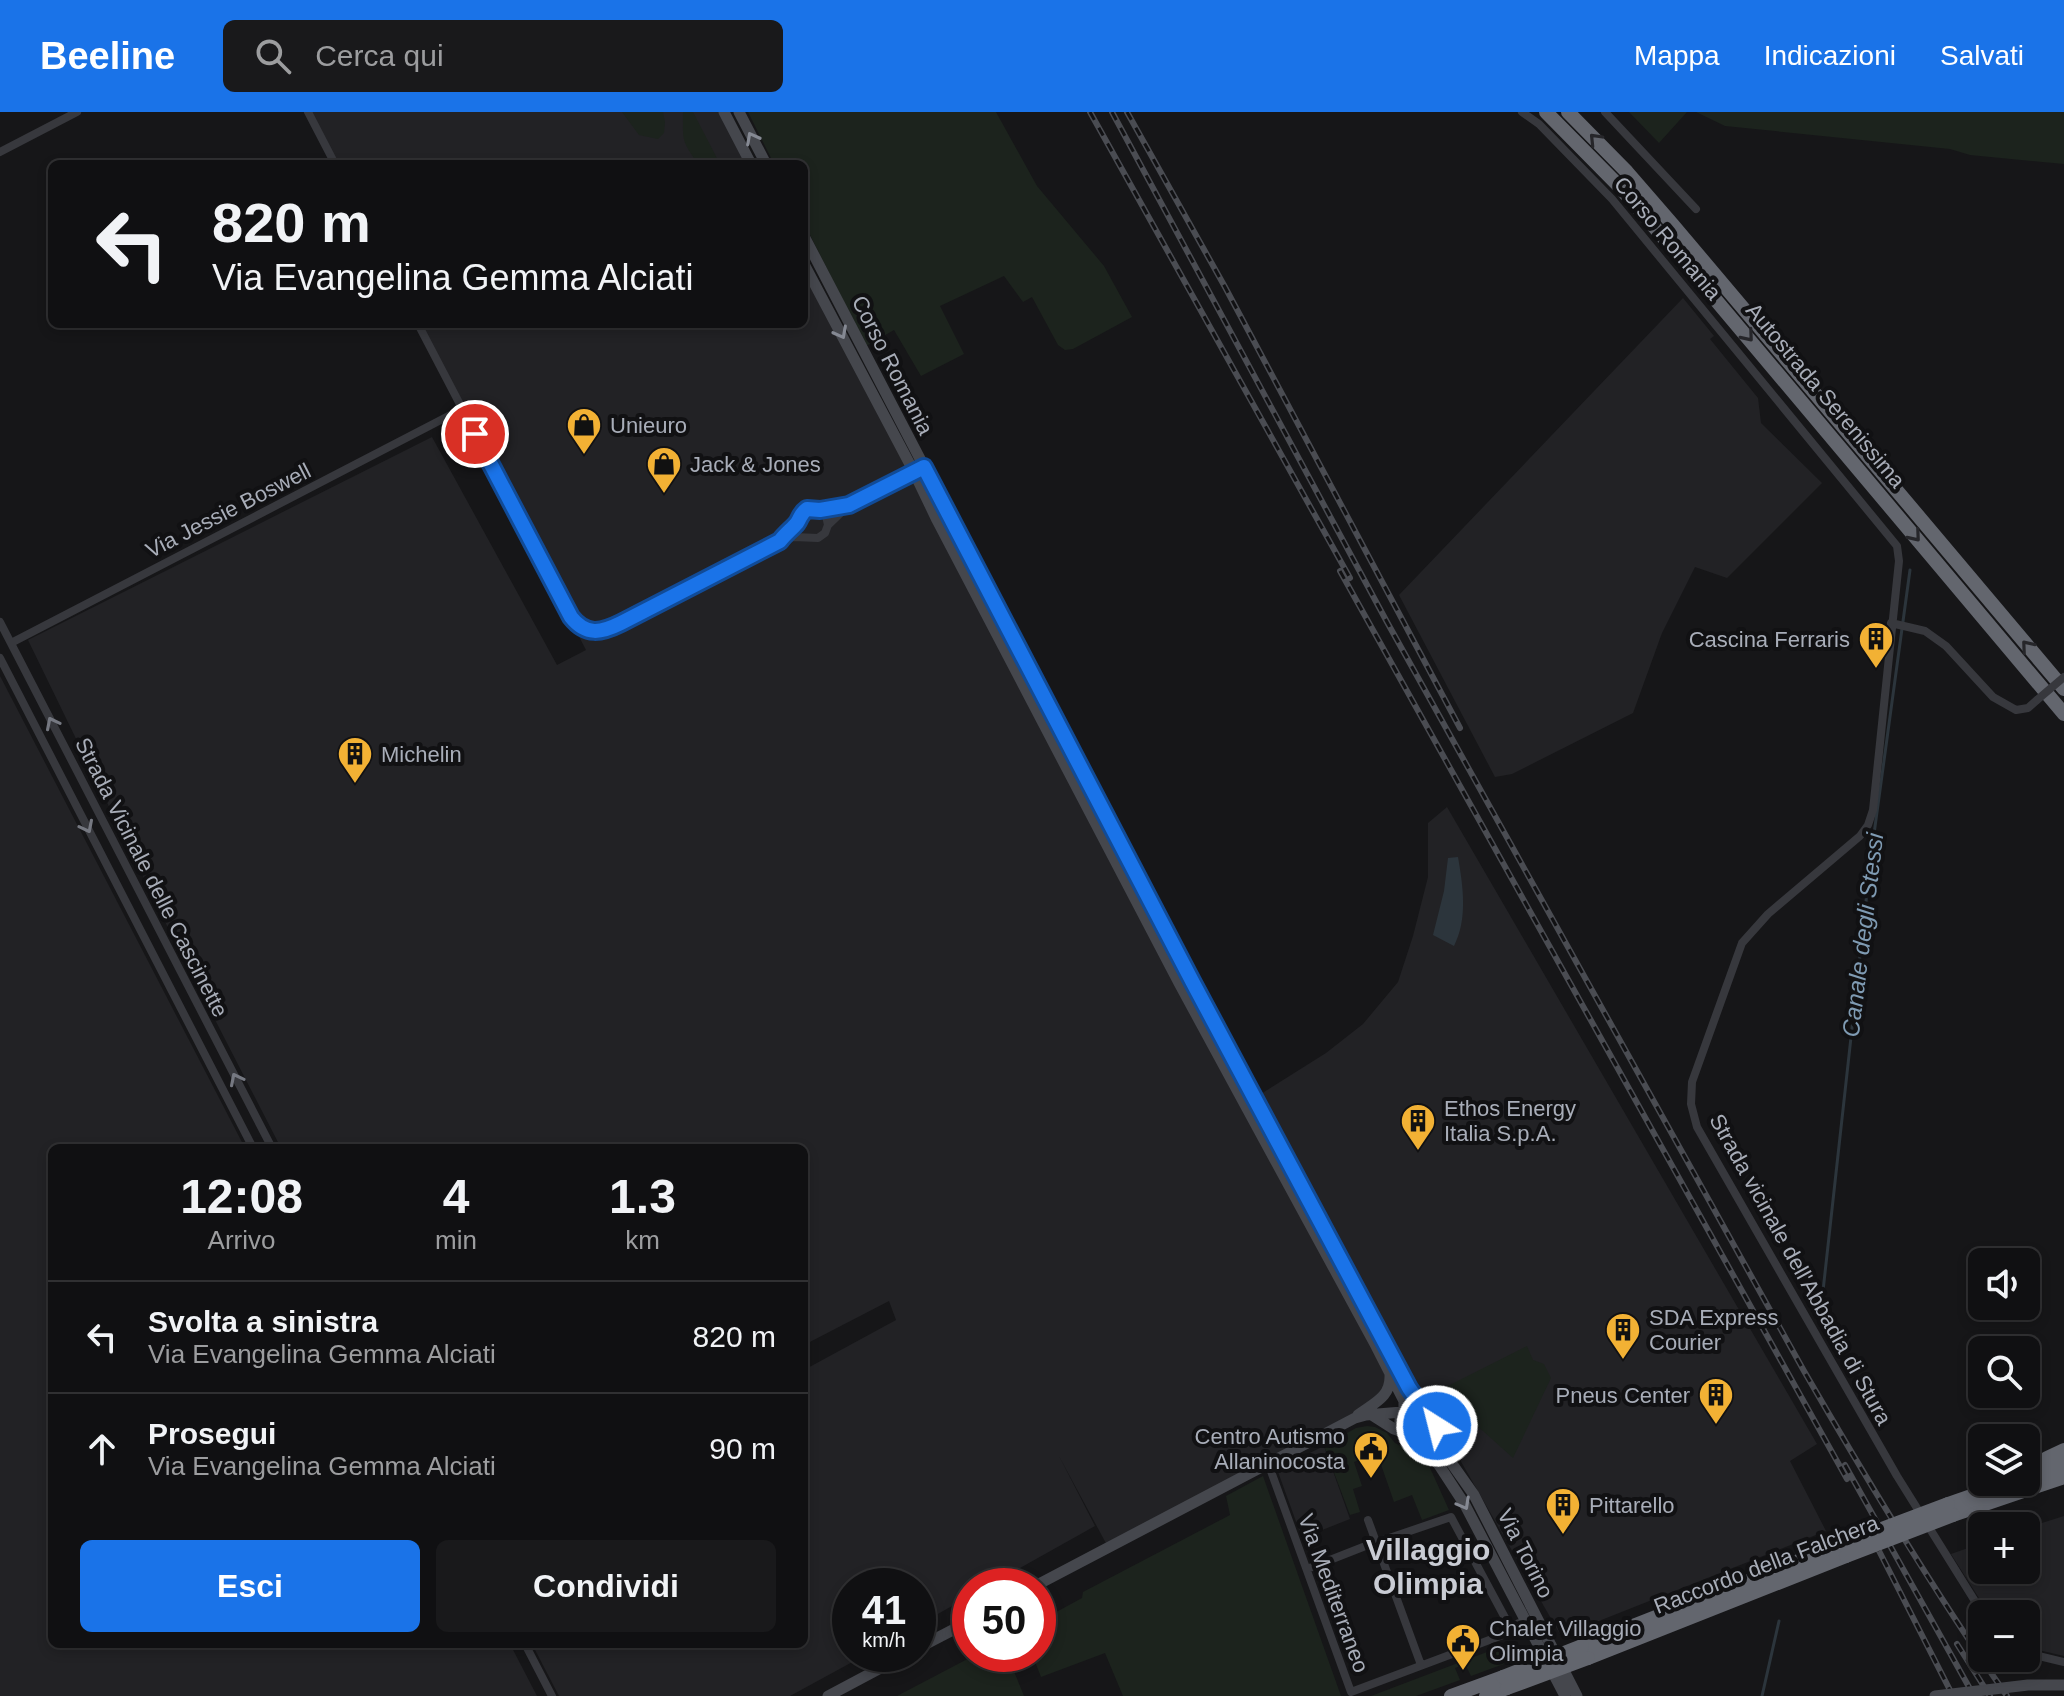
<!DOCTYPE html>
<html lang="it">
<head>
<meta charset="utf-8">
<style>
	body { margin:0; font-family:Arial,sans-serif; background:#19191b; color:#f1f3f6; height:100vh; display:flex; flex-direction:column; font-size:30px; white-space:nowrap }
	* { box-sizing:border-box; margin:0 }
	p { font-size:26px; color:#9c9d9f }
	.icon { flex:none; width:44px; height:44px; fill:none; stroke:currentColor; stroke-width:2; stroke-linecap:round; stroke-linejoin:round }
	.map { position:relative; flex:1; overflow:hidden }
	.side { position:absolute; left:48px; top:1032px; width:760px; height:504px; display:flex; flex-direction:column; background:#101012; border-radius:12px; box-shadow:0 4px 12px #0003,0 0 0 2px #303032 }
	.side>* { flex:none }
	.top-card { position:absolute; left:48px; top:48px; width:760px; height:168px; border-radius:12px; box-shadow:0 4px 12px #0003,0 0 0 2px #303032; background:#101012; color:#f1f3f6; overflow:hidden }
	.fabs { position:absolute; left:1968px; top:1136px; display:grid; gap:16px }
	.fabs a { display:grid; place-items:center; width:72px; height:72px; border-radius:12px; background:#101012; box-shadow:0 4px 12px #0003,0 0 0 2px #303032; font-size:40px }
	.speed { position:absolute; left:832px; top:1456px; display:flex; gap:16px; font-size:40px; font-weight:700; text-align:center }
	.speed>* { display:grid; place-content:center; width:104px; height:104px; border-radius:50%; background:#101012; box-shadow:0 4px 12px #0003,0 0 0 2px #303032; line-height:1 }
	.speed small { font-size:20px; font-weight:400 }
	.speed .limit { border:12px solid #d22; background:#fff; color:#111 }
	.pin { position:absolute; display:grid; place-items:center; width:68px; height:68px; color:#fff; margin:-34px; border:4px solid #fff; border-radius:50%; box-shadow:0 2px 8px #0007 }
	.me { position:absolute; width:88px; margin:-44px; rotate:324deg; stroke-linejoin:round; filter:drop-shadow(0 0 6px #0008) }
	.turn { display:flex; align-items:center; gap:28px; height:168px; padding:0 32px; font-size:36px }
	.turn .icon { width:104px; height:104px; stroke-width:2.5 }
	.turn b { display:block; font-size:56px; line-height:68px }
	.eta { display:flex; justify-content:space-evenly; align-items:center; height:136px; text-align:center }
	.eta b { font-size:48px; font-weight:700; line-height:56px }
	.cta { display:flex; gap:16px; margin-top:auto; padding:16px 32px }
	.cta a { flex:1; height:92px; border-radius:12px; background:#1a73e8; color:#fff; font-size:32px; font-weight:700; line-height:92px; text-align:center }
	.cta a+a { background:#19191b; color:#f1f3f6 }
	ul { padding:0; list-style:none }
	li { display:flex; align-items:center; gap:24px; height:112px; padding:0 32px; border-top:2px solid #303032 }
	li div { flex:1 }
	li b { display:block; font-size:30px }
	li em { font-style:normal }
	header { display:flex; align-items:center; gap:48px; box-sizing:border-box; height:112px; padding:0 40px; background:#1a73e8; color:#fff }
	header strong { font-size:38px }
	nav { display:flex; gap:44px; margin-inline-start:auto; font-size:28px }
	.search { width:560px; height:72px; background:#19191b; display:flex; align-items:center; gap:20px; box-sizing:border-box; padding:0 28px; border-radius:12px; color:#9c9d9f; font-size:30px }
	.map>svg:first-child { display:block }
</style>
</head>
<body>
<header>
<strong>Beeline</strong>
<div class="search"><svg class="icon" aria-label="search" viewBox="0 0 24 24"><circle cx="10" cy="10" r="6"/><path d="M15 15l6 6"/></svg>Cerca qui</div>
<nav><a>Mappa</a><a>Indicazioni</a><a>Salvati</a></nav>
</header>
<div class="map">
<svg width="2064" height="1584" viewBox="0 0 2064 1584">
	<rect width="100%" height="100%" fill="#161618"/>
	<path fill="#222225" d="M308,0H724L751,52H335Z
		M804,152L1390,1269L1368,1296L1108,1435L1059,1344L1095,1414L988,1474H970V1484L918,1513V1474H850V1542H867L790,1584H559L532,1532H804V1258L896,1208L889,1189L804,1233V1036H281L172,824L28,528L432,325L557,553L586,538L418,212H804Z
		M1683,186L1714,224L1710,227L1758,286L1761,311L1822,371L1727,466L1695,455L1662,521L1633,601L1512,662L1495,665L1399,483Z
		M0,564L245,1036H52V1532H510L537,1584H0Z
		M1447,695L1817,1332L1790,1349L1826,1419L1561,1524L1397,1238L1261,982L1326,941L1363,912L1398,870L1413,824L1428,765V711Z
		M1324,1334L1350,1407L1302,1426L1277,1357Z
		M2064,1404V1544L2026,1535V1502H1989L1951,1442L1982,1431V1458H2026V1416Z"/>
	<path fill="#1c231d" d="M622,0H663L665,10L664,21L658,27L639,23Z
		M683,0H693L720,52H698C681,27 683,30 683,0Z
		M748,0H996L1037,74L1104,154L1132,205L1073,237L1065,238L1058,233L1032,185L1023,190L1004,164L940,194L964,242L921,264L894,218L866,234L804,111V52H774Z
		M1629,0H1687L1659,31Z
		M1696,0H2064V52L1970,43L1950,37L1725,14Z
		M1527,1234L1533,1248L1544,1252L1551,1266L1513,1346C1503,1337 1493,1328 1483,1319C1468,1307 1447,1297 1438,1279Z
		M1410 1309a10 10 0 1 1 20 0a10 10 0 1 1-20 0Z
		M1367,1314L1375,1315L1387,1321L1395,1331L1426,1347L1449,1398L1422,1408L1412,1383L1394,1390L1377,1341L1354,1350L1362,1374L1353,1377L1360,1400L1350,1403L1324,1334L1356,1316Z
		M1263,1364L1341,1584H1123L1105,1541L1041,1565L1032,1542H1038V1510L1082,1486L1083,1480L1230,1403L1226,1384Z
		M1508,1532L1523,1545L1471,1564L1465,1552L1455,1556L1460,1568L1416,1584H1371Z
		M977,1542H1007L1024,1584H897Z"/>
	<path fill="#2c353c" d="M1458,745C1463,774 1468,807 1454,834L1433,823L1444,779L1448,746Z"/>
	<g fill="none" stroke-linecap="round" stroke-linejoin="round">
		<path stroke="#2c353c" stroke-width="3" d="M1822,1188L1871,744L1910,458
			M1762,1584L1779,1509"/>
		<path stroke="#37383d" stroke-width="8" d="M308,0L335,52
			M1522,0L1539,12L1612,87L1897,434L1899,449L1873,698L1868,713L1860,724L1768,802L1742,831L1692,970L1691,992L1697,1015L1897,1364L1983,1502
			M1605,0L1696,97
			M0,40L77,0
			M418,212L571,505C586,524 601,521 621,511L780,429L794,425L818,426L825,421L828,413L849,393L916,359
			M820,398L848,393
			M781,428C785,422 793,417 797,411C801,405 800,402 807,397L820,398L826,404L828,413
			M0,510L272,1036
			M1891,511L1925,519L1946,534L1993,585L2016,598L2028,596L2037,588
			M11,531L462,297
			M0,546L253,1036
			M1268,1351L1351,1580L1508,1521L1510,1515L1526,1508
			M1368,1408L1421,1553
			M1307,1457L1363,1435L1451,1405L1510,1515
			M525,1532L552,1584
			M2026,1541L2064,1550"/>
		<path stroke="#45474d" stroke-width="11" d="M724,0L751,52
			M739,0L766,52
			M804,124L1192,869L1409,1276L1419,1290
			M804,152L914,360L937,408L1179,871L1376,1234L1404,1289V1297
			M1400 1309a19 19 0 1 1 38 0a19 19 0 1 1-38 0Z
			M1358,1303C1374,1291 1391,1285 1390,1263
			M1372,1303L1394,1317L1403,1320
			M1435,1319L1438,1332L1474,1383L1577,1584
			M1419,1328L1439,1353L1465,1393L1565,1584
			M1035,1474L1355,1306L1366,1303L1402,1300
			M918,1536L970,1509
			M828,1584L907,1542"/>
		<path stroke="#63666e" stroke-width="14" d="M1546,0L1617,72L1662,124L2064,602
			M1568,0L1627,60L1673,113L2064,577
			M2026,1360L2047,1346L2064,1338
			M2030,1363L2064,1352
			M1948,1392L2011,1370
			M1953,1403L2064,1365
			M1582,1534L1842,1432
			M1588,1546L1846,1444
			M1451,1584L1503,1565
			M1486,1584L1507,1576"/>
		<defs>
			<path id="rail" d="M1090,0L1350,466
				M1112,0L1387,510L1804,1259C1868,1370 1934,1479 2007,1584
				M1127,0L1225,175L1460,616
				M1340,459L1847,1367
				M1845,1353L1974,1584
				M1875,1431L1953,1584
				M1957,1532L1990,1584"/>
		</defs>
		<use href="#rail" stroke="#4a4c52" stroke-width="6"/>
		<use href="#rail" stroke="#111113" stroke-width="3" stroke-dasharray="9" stroke-linecap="butt"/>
		<path stroke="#37383d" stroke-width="8" d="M2037,588L2064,565"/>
		<path stroke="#45474d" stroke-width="11" d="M1935,1584L2028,1573H2064"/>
		<path stroke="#63666e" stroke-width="14" d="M1842,1432L1948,1392
			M1846,1444L1953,1403
			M1503,1565L1582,1534
			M1507,1576L1588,1546"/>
	</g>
	<defs><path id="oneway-chevron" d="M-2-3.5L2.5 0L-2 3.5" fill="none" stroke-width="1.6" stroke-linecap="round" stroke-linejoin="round" transform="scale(2)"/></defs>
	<g stroke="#858993">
		<use href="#oneway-chevron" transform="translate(752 26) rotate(-118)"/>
		<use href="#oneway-chevron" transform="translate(841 221) rotate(62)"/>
		<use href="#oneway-chevron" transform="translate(1464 1392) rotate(61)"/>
	</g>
	<g stroke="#26262a">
		<use href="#oneway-chevron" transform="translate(1595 27) rotate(-134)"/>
		<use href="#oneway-chevron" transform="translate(1748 224) rotate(50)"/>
		<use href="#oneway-chevron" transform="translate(1915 424) rotate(50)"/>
		<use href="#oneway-chevron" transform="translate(2027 534) rotate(-130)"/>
	</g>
	<g stroke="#757881">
		<use href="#oneway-chevron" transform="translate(52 611) rotate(-117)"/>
		<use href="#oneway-chevron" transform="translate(87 715) rotate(63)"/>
		<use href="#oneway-chevron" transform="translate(236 967) rotate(-117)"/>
	</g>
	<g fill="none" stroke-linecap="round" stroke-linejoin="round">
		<defs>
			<path id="route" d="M475,322L571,505C586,524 601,521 621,511L780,429C785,422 792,417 797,411C801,405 800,402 807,397L820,398L849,393L924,355L1192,869L1409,1276C1412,1280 1414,1284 1418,1288C1429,1298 1438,1293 1437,1314"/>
		</defs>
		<use href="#route" stroke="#114b97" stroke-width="20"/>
		<use href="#route" stroke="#1a73e8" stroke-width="14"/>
	</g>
	<defs>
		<symbol id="shop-pin" viewBox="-11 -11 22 30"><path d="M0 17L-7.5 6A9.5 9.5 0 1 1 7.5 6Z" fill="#f2b134" stroke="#111113"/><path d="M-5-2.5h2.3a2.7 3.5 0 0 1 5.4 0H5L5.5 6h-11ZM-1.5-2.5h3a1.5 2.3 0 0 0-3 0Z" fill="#111"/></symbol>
		<symbol id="building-pin" viewBox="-11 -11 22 30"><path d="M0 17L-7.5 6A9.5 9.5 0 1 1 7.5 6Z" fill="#f2b134" stroke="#111113"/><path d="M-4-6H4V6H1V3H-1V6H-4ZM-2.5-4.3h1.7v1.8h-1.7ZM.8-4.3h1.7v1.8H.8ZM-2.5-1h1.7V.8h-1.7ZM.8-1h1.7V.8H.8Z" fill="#111"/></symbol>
		<symbol id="civic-pin" viewBox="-11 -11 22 30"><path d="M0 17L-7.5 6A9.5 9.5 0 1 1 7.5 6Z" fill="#f2b134" stroke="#111113"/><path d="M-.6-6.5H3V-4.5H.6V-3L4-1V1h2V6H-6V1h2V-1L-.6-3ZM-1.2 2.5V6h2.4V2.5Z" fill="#111"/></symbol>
	</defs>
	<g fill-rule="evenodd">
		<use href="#shop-pin" x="564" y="293" width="40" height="54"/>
		<use href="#shop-pin" x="644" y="332" width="40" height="54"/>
		<use href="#building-pin" x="1856" y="507" width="40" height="54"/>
		<use href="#building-pin" x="335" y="622" width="40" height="54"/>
		<use href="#building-pin" x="1398" y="989" width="40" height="54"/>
		<use href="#building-pin" x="1603" y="1198" width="40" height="54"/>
		<use href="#building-pin" x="1696" y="1263" width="40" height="54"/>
		<use href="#civic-pin" x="1351" y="1317" width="40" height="54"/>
		<use href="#building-pin" x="1543" y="1373" width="40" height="54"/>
		<use href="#civic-pin" x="1443" y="1509" width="40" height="54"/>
	</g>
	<g text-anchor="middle" stroke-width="8" stroke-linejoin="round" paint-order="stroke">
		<g font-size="22" fill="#a8adb8" stroke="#111113">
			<text transform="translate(1668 126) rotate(50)" y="8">Corso Romania</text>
			<text transform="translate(893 253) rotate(63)" y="8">Corso Romania</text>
			<text transform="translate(1826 283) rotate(50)" y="8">Autostrada Serenissima</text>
			<text transform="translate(228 398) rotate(-27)" y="8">Via Jessie Boswell</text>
			<text transform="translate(152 765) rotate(63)" y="8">Strada Vicinale delle Cascinette</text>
			<text transform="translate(1801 1157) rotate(61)" y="8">Strada vicinale dell'Abbadia di Stura</text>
			<text transform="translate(1526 1441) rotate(63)" y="8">Via Torino</text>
			<text transform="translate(1766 1452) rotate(-21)" y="8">Raccordo della Falchera</text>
			<text transform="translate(1334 1481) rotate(70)" y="8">Via Mediterraneo</text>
		</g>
		<g font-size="22" fill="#a8adb8" stroke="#111113" text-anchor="start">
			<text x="610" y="321">Unieuro</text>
			<text x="690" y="360">Jack &amp; Jones</text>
			<text x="1850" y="535" text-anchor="end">Cascina Ferraris</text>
			<text x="381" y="650">Michelin</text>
			<text x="1444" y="1004">Ethos Energy<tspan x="1444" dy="25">Italia S.p.A.</tspan></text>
			<text x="1649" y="1213">SDA Express<tspan x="1649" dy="25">Courier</tspan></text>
			<text x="1690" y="1291" text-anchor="end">Pneus Center</text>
			<text x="1345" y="1332" text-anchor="end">Centro Autismo<tspan x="1345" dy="25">Allaninocosta</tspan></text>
			<text x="1589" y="1401">Pittarello</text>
			<text x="1489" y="1524">Chalet Villaggio<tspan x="1489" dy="25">Olimpia</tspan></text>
		</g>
		<g font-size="24" font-style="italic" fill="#7f9bb3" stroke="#111113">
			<text transform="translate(1863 823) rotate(-83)" y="8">Canale degli Stessi</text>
		</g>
		<g font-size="30" font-weight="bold" fill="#c9ccd4" stroke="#111113">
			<text x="1428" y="1448">Villaggio<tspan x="1428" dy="34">Olimpia</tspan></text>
		</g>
	</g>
</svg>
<div class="fabs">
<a><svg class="icon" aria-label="sound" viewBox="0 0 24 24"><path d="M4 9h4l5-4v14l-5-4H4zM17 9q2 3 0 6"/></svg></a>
<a><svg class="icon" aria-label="search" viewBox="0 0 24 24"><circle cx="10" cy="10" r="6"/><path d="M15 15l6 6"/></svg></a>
<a><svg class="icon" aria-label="layers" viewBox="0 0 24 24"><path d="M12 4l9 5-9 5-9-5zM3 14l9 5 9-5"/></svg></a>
<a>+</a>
<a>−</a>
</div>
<div class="speed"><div>41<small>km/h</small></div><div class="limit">50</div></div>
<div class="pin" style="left:475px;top:322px;background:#d93025"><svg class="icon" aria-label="arrive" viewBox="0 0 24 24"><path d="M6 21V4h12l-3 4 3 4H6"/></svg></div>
<svg class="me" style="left:1437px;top:1314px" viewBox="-20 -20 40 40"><circle r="17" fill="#1a73e8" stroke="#fff" stroke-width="3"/><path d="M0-11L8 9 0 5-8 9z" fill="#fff"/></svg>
<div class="top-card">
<div class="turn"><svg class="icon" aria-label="left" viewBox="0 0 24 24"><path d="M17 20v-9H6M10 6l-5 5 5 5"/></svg><div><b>820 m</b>Via Evangelina Gemma Alciati</div></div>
</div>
<section class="side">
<div class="eta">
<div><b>12:08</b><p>Arrivo</p></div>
<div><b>4</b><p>min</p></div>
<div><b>1.3</b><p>km</p></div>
</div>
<ul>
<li><svg class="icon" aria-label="left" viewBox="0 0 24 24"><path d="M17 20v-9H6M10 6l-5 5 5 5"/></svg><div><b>Svolta a sinistra</b><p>Via Evangelina Gemma Alciati</p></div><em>820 m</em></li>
<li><svg class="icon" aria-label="ahead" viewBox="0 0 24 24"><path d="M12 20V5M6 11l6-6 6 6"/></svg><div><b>Prosegui</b><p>Via Evangelina Gemma Alciati</p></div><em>90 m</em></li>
</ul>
<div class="cta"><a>Esci</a><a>Condividi</a></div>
</section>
</div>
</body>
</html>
